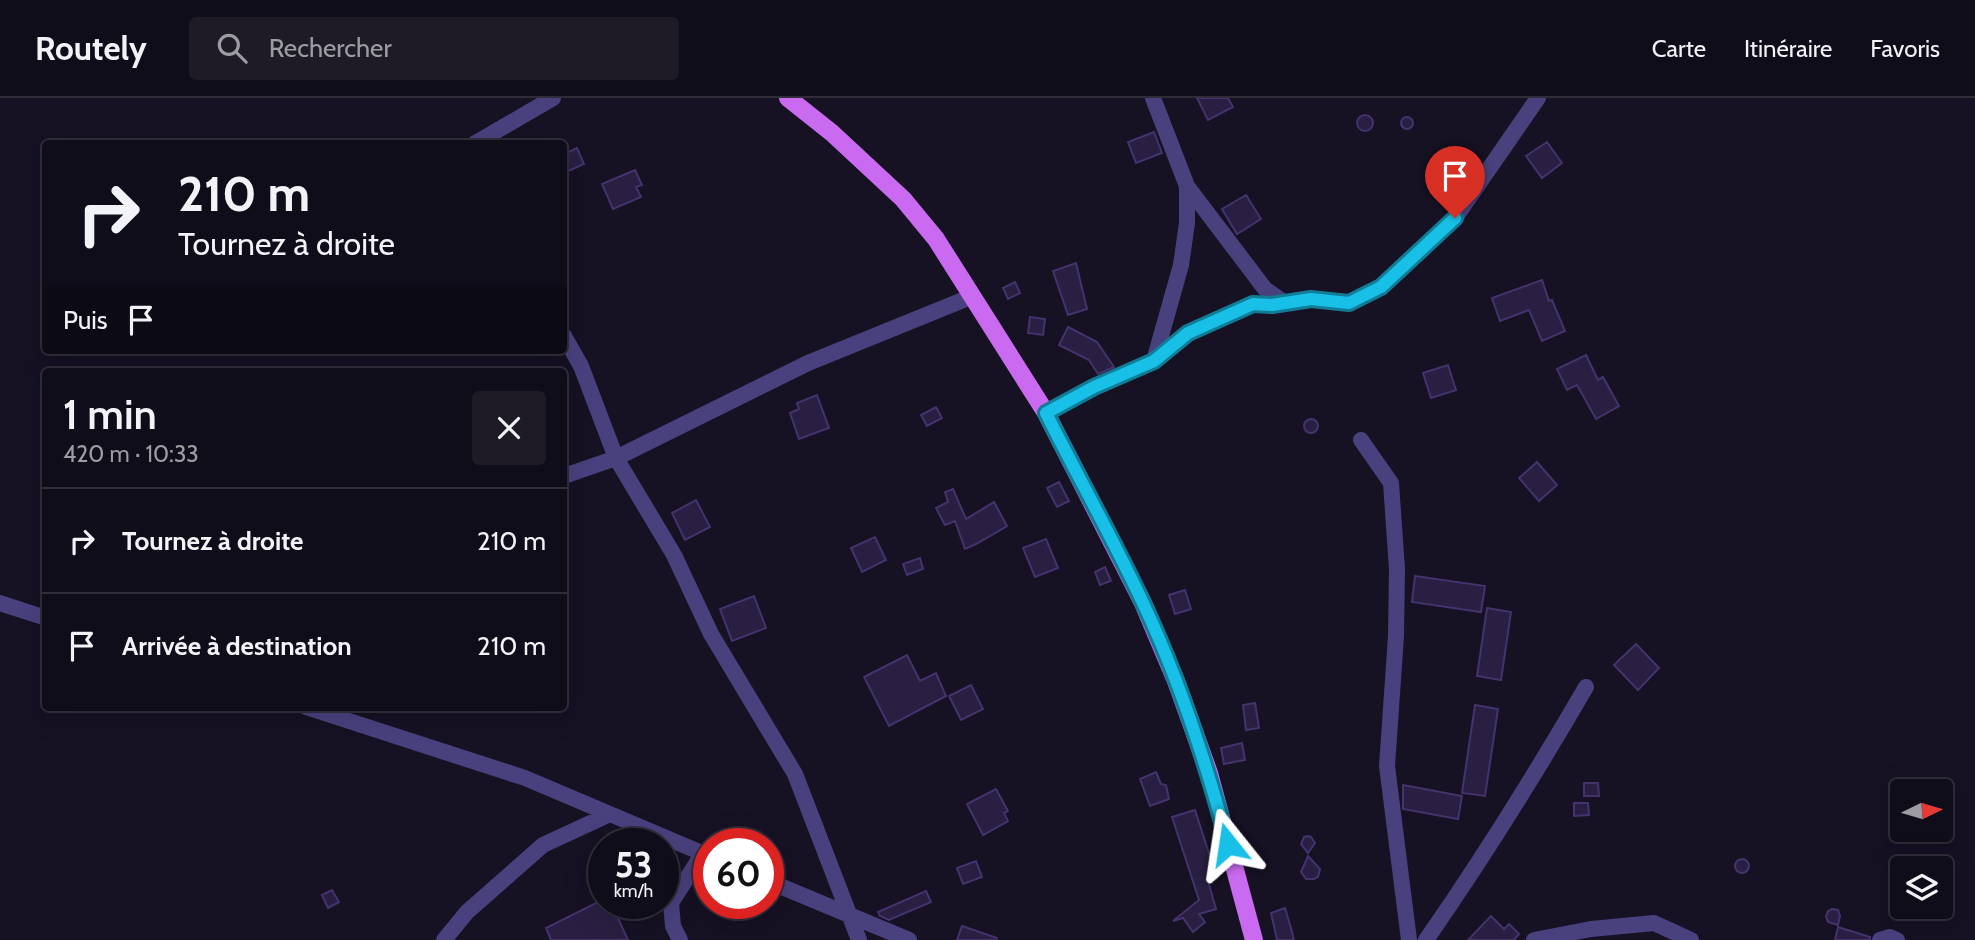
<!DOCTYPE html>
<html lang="fr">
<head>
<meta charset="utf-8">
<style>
	body { margin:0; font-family:Cabin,sans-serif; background:#1e1b27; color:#f1f3f6; height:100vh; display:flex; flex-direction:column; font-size:26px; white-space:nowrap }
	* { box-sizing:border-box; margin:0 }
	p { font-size:23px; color:#9c9ca2 }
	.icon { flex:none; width:38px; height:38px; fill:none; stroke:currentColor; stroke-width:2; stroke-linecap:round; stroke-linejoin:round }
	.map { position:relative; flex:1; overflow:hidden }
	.side { position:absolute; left:42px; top:270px; width:525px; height:343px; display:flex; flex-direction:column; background:#100d1a; border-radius:7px; box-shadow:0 7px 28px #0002,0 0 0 2px #302d39 }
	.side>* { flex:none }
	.guide { position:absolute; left:42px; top:42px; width:525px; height:214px; border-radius:7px; box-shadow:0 7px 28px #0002,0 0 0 2px #302d39; background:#100d1a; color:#f1f3f6; overflow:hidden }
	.needle { width:46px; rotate:85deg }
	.tools { position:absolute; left:1890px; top:681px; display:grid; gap:14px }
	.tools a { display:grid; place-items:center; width:63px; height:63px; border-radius:7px; background:#100d1a; box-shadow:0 7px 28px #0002,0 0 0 2px #302d39; font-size:35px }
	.speed { position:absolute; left:588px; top:730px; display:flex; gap:14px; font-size:35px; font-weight:700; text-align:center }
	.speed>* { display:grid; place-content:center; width:91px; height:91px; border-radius:50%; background:#100d1a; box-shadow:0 7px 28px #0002,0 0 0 2px #302d39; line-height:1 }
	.speed small { font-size:18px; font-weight:400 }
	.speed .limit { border:10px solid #d22; background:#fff; color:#111 }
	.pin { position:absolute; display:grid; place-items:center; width:60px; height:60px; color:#fff; margin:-72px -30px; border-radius:50% 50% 50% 0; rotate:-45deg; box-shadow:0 0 7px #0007 }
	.pin .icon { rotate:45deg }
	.me { position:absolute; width:77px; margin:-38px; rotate:345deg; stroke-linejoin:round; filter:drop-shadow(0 0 5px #0008) }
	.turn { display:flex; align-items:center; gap:24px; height:147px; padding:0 21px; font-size:32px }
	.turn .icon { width:91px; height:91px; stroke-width:2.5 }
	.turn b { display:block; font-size:49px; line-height:60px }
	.then { display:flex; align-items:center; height:66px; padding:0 21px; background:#0003; gap:14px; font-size:26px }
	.round { display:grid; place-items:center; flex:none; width:74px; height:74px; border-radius:7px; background:#1e1b27 }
	.head { display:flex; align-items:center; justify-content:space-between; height:119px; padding:0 21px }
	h1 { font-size:42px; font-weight:600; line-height:52px }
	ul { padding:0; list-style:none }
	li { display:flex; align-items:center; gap:21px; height:105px; padding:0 21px; border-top:2px solid #302d39 }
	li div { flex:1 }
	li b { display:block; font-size:26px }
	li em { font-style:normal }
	header { display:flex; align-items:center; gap:42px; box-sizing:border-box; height:98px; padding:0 35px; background:#100d1a; border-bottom:2px solid #302d39 }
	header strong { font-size:33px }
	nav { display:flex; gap:38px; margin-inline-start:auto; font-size:24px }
	.search { width:490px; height:63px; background:#1e1b27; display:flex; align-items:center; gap:18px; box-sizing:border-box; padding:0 24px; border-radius:7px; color:#9c9ca2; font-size:26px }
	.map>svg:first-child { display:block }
</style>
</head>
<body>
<header>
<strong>Routely</strong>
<div class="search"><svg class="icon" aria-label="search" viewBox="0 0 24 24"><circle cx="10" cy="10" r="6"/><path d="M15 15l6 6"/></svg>Rechercher</div>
<nav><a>Carte</a><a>Itinéraire</a><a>Favoris</a></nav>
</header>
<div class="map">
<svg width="1975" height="842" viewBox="0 0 1975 842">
	<rect width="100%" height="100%" fill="#161123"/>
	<path fill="#291f42" stroke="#44336c" stroke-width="2" d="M1197,0H1228L1233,9L1208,22Z
		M1357 25a8 8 0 1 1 16 0a8 8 0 1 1-16 0Z
		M1401 25a6 6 0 1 1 12 0a6 6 0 1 1-12 0Z
		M1154,34L1162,55L1136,65L1128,44Z
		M1547,44L1562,65L1542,80L1526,58Z
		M577,50L584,66L564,75V56Z
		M635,72L642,87L636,89L641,99L613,111L602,86Z
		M1246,97L1261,121L1237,136L1222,111Z
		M1076,165L1087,211L1068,217L1053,173Z
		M1542,182L1549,203L1552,202L1565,233L1542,243L1529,212L1500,223L1492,200Z
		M1015,184L1020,195L1008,201L1003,190Z
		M1030,219L1045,221L1043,237L1028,235Z
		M1068,229L1097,244L1114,269L1098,276L1089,262L1059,247Z
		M1586,257L1598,282L1603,279L1619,308L1596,321L1577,287L1567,292L1557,271Z
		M1448,267L1456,292L1431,300L1423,275Z
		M817,297L829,330L799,341L790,315L799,311L797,305Z
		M936,309L942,320L927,328L921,317Z
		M1304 328a7 7 0 1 1 14 0a7 7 0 1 1-14 0Z
		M1537,364L1557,387L1539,403L1519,380Z
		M1059,384L1069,403L1057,409L1047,390Z
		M953,391L966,421L994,404L1007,428L976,446L965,451L955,423L945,427L936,410L948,404L945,394Z
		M696,402L710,429L685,442L672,415Z
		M875,439L886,462L862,474L851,450Z
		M1046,441L1058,470L1035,479L1023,450Z
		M920,460L923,471L907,477L903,466Z
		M1105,469L1111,483L1100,487L1095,474Z
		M1415,478L1485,488L1481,514L1412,504Z
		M1185,492L1191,511L1175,516L1169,497Z
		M754,498L766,530L732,543L720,511Z
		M1487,510L1511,514L1501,582L1477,578Z
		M1636,546L1659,570L1638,592L1614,567Z
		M907,557L920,583L936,575L946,598L889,628L864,579Z
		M971,587L983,611L961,622L949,598Z
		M1255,605L1259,630L1246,632L1243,607Z
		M1475,607L1498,611L1485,698L1462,695Z
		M1242,645L1245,662L1224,666L1221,650Z
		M1156,674L1161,686L1166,687L1169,701L1150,708L1140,681Z
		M1584,685H1598L1599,698H1584Z
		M1403,687L1462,698L1458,721L1403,711Z
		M996,691L1008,713L1004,715L1008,723L983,737L967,706Z
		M1574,705H1588L1589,717L1574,718Z
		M1195,712L1217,780L1208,783L1216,811L1199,816L1205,824L1193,834L1183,820L1173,823L1199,802L1172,719Z
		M1307,738L1311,739L1315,745L1308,755L1301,746L1304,739Z
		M1308,758L1320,771L1318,779L1314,781H1306L1301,774Z
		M1735 768a7 7 0 1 1 14 0a7 7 0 1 1-14 0Z
		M976,763L982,779L963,786L957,770Z
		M332,792L339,804L328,810L322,797Z
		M926,793L931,804L889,822L880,818L878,814Z
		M604,801V805H611L628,842H551L546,830Z
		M1285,810L1291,830L1294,842H1277L1271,815Z
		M1832,811L1838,812L1840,818L1838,827L1828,824L1826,819L1828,813Z
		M1491,818L1504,831L1509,826L1519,836L1514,842H1468Z
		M962,828L997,840L996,842H957Z
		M1838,829L1870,839V842H1835Z"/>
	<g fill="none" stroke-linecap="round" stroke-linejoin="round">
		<path stroke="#49417d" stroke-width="16" d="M1153,0L1187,88L1265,191L1285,205
			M474,46L553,0
			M564,238L581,268L616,360L674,457L711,536L795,676L859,842
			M1154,263L1181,167L1187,125V88
			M1046,315L1094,289L1154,263L1188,235L1253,206L1272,207L1311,201L1349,205L1381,189L1455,120L1538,0
			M1361,342L1391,385L1397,471L1396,538L1387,668L1409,842
			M564,378L616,360L808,265L973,198
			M0,505L46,520
			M306,609L525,680L709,758
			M768,783L909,842
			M444,842L467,814L543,747L610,716
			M680,842L673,828L671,805L703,755
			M1426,842C1483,760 1536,675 1586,589
			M1534,842L1591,831L1654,825L1691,842
			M1880,842L1890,839L1897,842"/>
		<path stroke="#ca6af0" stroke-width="18" d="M788,0L832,35L903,101L936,141L1046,315L1143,505L1176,583L1209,675L1254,842"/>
	</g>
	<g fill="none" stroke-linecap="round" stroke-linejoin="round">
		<defs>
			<path id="route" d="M1228,746C1206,664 1180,583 1143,505C1113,441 1078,379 1046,315L1094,289L1154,263L1188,235L1253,206L1272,207L1311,201L1349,205L1381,189L1455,120"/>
		</defs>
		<use href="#route" stroke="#107c96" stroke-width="18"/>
		<use href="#route" stroke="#18bfe6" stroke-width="12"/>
	</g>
</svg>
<div class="tools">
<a><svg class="needle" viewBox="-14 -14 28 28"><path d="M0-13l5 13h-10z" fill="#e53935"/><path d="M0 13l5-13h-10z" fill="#9c9ca2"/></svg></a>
<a><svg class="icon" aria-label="layers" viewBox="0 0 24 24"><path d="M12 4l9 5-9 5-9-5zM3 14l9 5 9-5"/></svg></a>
</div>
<div class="speed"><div>53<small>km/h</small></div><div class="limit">60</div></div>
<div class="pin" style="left:1455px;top:120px;background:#d93025"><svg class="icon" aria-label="arrive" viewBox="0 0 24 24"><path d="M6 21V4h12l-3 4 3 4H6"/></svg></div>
<svg class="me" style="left:1228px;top:746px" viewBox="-20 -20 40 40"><path d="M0-17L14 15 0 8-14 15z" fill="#18bfe6" stroke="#fff" stroke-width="4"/></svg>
<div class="guide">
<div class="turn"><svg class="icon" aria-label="right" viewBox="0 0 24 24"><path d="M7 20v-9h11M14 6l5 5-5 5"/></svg><div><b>210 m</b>Tournez à droite</div></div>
<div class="then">Puis<svg class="icon" aria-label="arrive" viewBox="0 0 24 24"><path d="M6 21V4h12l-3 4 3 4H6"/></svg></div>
</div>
<section class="side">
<div class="head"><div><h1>1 min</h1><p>420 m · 10:33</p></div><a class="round"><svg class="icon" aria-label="close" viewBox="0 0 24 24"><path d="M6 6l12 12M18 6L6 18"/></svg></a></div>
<ul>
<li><svg class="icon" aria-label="right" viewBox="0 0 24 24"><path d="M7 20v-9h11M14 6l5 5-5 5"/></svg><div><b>Tournez à droite</b></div><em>210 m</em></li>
<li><svg class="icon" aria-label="arrive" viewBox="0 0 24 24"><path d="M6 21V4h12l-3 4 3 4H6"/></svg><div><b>Arrivée à destination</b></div><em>210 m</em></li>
</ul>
</section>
</div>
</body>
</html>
